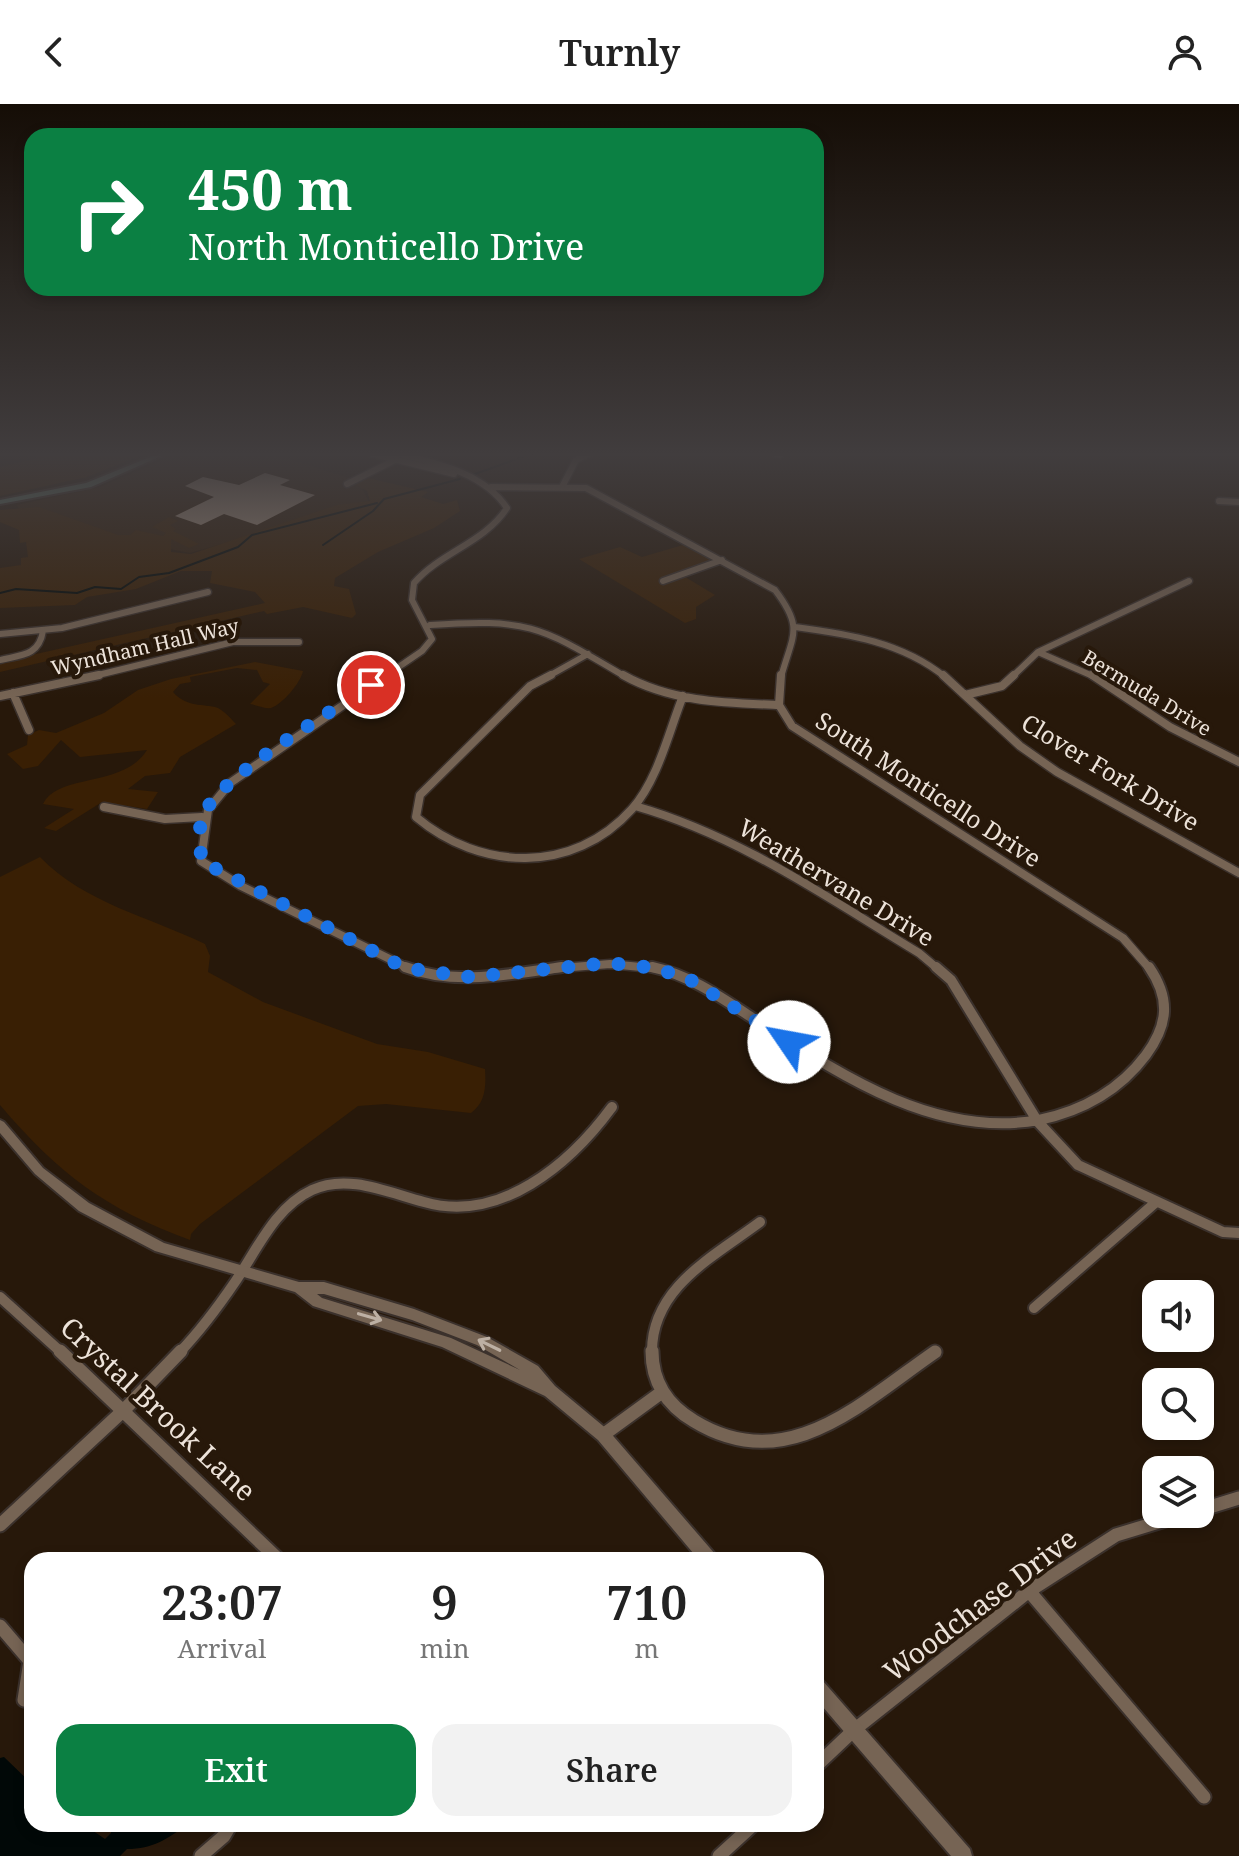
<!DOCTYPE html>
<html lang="en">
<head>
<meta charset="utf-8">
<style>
	body { margin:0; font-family:"Noto Serif",serif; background:#f2f2f2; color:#222; height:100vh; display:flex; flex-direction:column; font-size:30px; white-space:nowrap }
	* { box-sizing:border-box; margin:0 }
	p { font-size:26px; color:#767676 }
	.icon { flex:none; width:44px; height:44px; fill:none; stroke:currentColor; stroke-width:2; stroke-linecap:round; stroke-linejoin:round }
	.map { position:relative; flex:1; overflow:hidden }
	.side { position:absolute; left:24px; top:1448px; width:800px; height:280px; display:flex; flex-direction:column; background:#fff; border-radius:24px; box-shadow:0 4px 12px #0003 }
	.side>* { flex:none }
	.banner { position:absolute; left:24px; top:24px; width:800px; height:168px; border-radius:24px; box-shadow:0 4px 12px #0003; background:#0b8043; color:#fff; overflow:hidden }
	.buttons { position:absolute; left:1142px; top:1176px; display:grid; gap:16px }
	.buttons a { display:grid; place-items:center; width:72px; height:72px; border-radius:16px; background:#fff; box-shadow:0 4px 12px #0003; font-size:40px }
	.pin { position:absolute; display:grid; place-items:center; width:68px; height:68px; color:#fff; margin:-34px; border:4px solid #fff; border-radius:50%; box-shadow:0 2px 8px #0007 }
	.me { position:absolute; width:88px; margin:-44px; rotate:303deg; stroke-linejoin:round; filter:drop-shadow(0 0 6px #0008) }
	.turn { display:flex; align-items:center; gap:28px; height:168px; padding:0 32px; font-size:36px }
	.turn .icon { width:104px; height:104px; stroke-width:2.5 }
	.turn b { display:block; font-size:56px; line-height:68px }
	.eta { display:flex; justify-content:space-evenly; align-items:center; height:136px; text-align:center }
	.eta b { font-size:48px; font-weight:600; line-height:56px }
	.button { display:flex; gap:16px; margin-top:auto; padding:16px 32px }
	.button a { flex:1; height:92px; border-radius:24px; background:#0b8043; color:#fff; font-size:32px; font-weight:600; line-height:92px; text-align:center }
	.button a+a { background:#f2f2f2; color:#222 }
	header { display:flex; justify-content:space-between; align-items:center; height:104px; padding:0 32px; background:#fff; font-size:36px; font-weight:600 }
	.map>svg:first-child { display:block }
</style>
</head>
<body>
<header><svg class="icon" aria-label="back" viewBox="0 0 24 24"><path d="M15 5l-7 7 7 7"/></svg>Turnly<svg class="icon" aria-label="person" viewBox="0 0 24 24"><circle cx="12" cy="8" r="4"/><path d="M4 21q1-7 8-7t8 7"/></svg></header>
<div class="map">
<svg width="1239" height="1752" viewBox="0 0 1239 1752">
	<rect width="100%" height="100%" fill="#27180a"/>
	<path fill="#311d0a" d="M179,349H270L352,375L348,377L362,384L369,398L190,449L25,417L17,401L100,383Z"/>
	<path fill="#391f04" d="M24,349H147L87,373L0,392V363L42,353L19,352Z
		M368,374L428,388L421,393L443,400L457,396L460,407L434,424L378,448L335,474L334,482L349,485L356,510L352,514L303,503L267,510L264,507L0,568V558L265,499L255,488L210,479L212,467H181L136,485L87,493L75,501L0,504V464L21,461V454L28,453L26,438L20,439L19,426L0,418V406L39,403L118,431H130L136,426L163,432L166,429L152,423L169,413L178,417L170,421L176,425L173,427L199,440L189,444L171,435V448L191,450L337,401L370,397L367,387L352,379Z
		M683,441L711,456L677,468L715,491L696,503V515L685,519L579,455L620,443L642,453Z
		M255,558L303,567C301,578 283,600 271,604C265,605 256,601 250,600L270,580L263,578L257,566L237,564L190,573L191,578L180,580L173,588C185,602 199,600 215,603C223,605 230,614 236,620L180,653L170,669L145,672L128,685L158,688L147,705L102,698L56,727L44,724L74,705L43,700C58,669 124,684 147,646L80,653L61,636L38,662L23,665L7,650L27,641L28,631L39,626L56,629L104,609L138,586L171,575Z
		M40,753C84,799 150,813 205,840L210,852L208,868L263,898L377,940L428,948L485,965C486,982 486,998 471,1009L386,1000L358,1002L200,1120L191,1130L190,1136C105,1105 58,1069 0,1001V773Z"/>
	<path fill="#010807" d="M4,1653L32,1680V1720H83L105,1735L111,1729V1720H188C167,1735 153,1745 127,1745L120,1752H0V1654Z"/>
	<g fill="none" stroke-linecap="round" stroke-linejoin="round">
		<path stroke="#010807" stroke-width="2" d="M472,371L534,349
			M323,441L373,407L384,395L460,375
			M0,489L16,485L77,489L95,483L121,485L139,473L169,469L238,443L252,431L377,399"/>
	</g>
	<path fill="#ae9a89" d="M265,369L290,376L280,381L315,391L257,421L224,410L201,421L175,412L214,393L185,382L203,373L239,381Z"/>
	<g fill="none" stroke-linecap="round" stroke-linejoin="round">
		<defs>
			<path id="minor-far3" d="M369,349L454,370
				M773,349L780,351
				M347,380L395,356
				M563,381L576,356L590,349
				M491,383L586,384L775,486C804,524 793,530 781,573
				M1219,397L1239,398
				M663,477L722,456
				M430,521C531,514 541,523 626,573
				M795,523C848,530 902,538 945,573
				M0,530L62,524L208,488
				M1038,548L1095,573
				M0,556C21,551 39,552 43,527
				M90,573L233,538H299
				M384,573L422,547L432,535L412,496L414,479C441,448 484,439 507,404C483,368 436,359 396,349
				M547,573L588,550
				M1012,573L1038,548L1189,477"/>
			<path id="minor-far2" d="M387,571L230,679L208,706L201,757L241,782L410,865
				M551,571L530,582L420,691L416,713C480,767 573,771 632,705C658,676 669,627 683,592
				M623,571C671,598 725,599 779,601
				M781,571L779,601L792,622L1123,834L1150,865
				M943,571L1020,642L1057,668L1239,769
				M1092,571L1170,623L1239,658
				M13,589L29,626
				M965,591L1002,582L1014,571
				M0,592L99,571
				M635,702C740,732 826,793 919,849L938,865
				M104,703L165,715L202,713
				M548,865L610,860L661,865"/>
			<path id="minor-far1" d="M405,863C455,882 511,870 562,863
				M652,863C690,871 722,894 754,915C838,969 934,1035 1039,1016C1082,1007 1119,987 1146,951C1168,921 1171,895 1149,863
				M936,863L951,876L1038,1018L1078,1061L1223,1128L1239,1129
				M0,1193L62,1249
				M1034,1204L1155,1099
				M179,1249C200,1227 218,1203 235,1178C257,1146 275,1103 312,1086C348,1069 389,1089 424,1098C500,1120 570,1060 612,1003
				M652,1249C651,1184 713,1153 760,1118"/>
			<path id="minor" d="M60,1247L279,1456
				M652,1247C652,1279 667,1301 694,1317C787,1374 861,1299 935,1248
				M603,1331L662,1288
				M1200,1406L1239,1394
				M0,1421L125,1305L181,1247
				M1029,1487L1204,1693
				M0,1522L30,1557L24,1596
				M816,1662L854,1626L1029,1487L1116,1431L1185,1410
				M201,1752L224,1732L231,1720
				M719,1752L754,1720"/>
			<path id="tertiary" d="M0,1016L4,1018L43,1064L89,1099L164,1139L299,1178H324L414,1205L487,1233L538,1262L555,1282L608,1326L715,1450L717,1456H699L598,1336L545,1292L442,1243L313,1202L295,1188L155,1147L79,1107L35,1070L0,1029ZM317,1190H324L412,1216L477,1241L520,1266L451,1234L322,1194Z
				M816,1573L822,1576L970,1745L972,1752H951L816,1595Z"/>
			<path id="secondary" d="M160,349H168L91,383L0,400V396L86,379Z"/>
		</defs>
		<use href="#minor-far3" stroke="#3b312c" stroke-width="9"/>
		<use href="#minor-far2" stroke="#3b312c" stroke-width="11"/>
		<use href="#minor-far1" stroke="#3b312c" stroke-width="14"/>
		<use href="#minor" stroke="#3b312c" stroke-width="17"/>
		<use href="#tertiary" stroke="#3b312c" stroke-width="4"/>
		<use href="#secondary" stroke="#3b312c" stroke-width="4"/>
		<use href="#minor-far3" stroke="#766454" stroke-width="6"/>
		<use href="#minor-far2" stroke="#766454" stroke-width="8"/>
		<use href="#minor-far1" stroke="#766454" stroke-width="10"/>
		<use href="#minor" stroke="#766454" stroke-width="13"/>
		<use href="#tertiary" fill="#766454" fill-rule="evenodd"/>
		<use href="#secondary" fill="#5d7c70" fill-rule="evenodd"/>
	</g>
	<defs><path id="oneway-shaft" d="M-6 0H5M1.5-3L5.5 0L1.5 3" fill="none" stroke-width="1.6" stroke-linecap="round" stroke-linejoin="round" transform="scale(2)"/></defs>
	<g stroke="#bdb0a4">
		<use href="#oneway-shaft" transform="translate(370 1213) rotate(16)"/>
		<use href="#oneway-shaft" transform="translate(489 1241) rotate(-154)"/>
	</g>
	<linearGradient id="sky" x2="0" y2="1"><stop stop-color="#150d06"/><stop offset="0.59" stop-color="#413d3e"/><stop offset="1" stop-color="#413d3e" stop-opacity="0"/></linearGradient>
	<rect width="1239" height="594" fill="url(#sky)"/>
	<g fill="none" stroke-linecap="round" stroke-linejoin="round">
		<path stroke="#1a73e8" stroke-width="14" stroke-dasharray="0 25.2" d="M371,581C334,607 215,674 202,714C198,725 201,744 201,757L405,864L470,873L609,859L655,864L689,875L789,938"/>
	</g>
	<g text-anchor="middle" stroke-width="8" stroke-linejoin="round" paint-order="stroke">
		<g font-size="20" fill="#ede3da" stroke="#27180a">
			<text transform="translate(145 543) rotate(-13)" y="7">Wyndham Hall Way</text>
			<text transform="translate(1147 589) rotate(31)" y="7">Bermuda Drive</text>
		</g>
		<g font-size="24" fill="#ede3da" stroke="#27180a">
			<text transform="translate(1110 669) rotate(31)" y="8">Clover Fork Drive</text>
			<text transform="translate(928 686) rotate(33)" y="8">South Monticello Drive</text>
			<text transform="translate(836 779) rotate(31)" y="8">Weathervane Drive</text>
		</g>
		<g font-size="28" fill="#ede3da" stroke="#27180a">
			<text transform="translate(158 1305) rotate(43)" y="10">Crystal Brook Lane</text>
			<text transform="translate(980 1501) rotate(-37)" y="10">Woodchase Drive</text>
		</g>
	</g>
</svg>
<div class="buttons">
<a><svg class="icon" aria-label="sound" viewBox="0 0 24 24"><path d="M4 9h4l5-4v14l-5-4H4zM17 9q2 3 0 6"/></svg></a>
<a><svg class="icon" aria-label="search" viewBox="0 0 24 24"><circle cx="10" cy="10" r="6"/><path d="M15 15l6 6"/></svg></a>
<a><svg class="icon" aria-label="layers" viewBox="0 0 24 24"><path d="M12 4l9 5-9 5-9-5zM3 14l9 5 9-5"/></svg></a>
</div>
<div class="pin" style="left:371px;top:581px;background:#d93025"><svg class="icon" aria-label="arrive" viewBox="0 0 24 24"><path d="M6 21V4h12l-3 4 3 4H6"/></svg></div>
<svg class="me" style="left:789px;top:938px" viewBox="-20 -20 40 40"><circle r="19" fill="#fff"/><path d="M0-13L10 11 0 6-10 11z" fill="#1a73e8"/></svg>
<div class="banner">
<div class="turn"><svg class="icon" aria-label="right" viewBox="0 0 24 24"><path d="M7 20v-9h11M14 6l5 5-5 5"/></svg><div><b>450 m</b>North Monticello Drive</div></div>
</div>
<section class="side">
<div class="eta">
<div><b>23:07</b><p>Arrival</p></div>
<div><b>9</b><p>min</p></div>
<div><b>710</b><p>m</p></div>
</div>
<div class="button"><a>Exit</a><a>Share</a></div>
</section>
</div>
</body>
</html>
